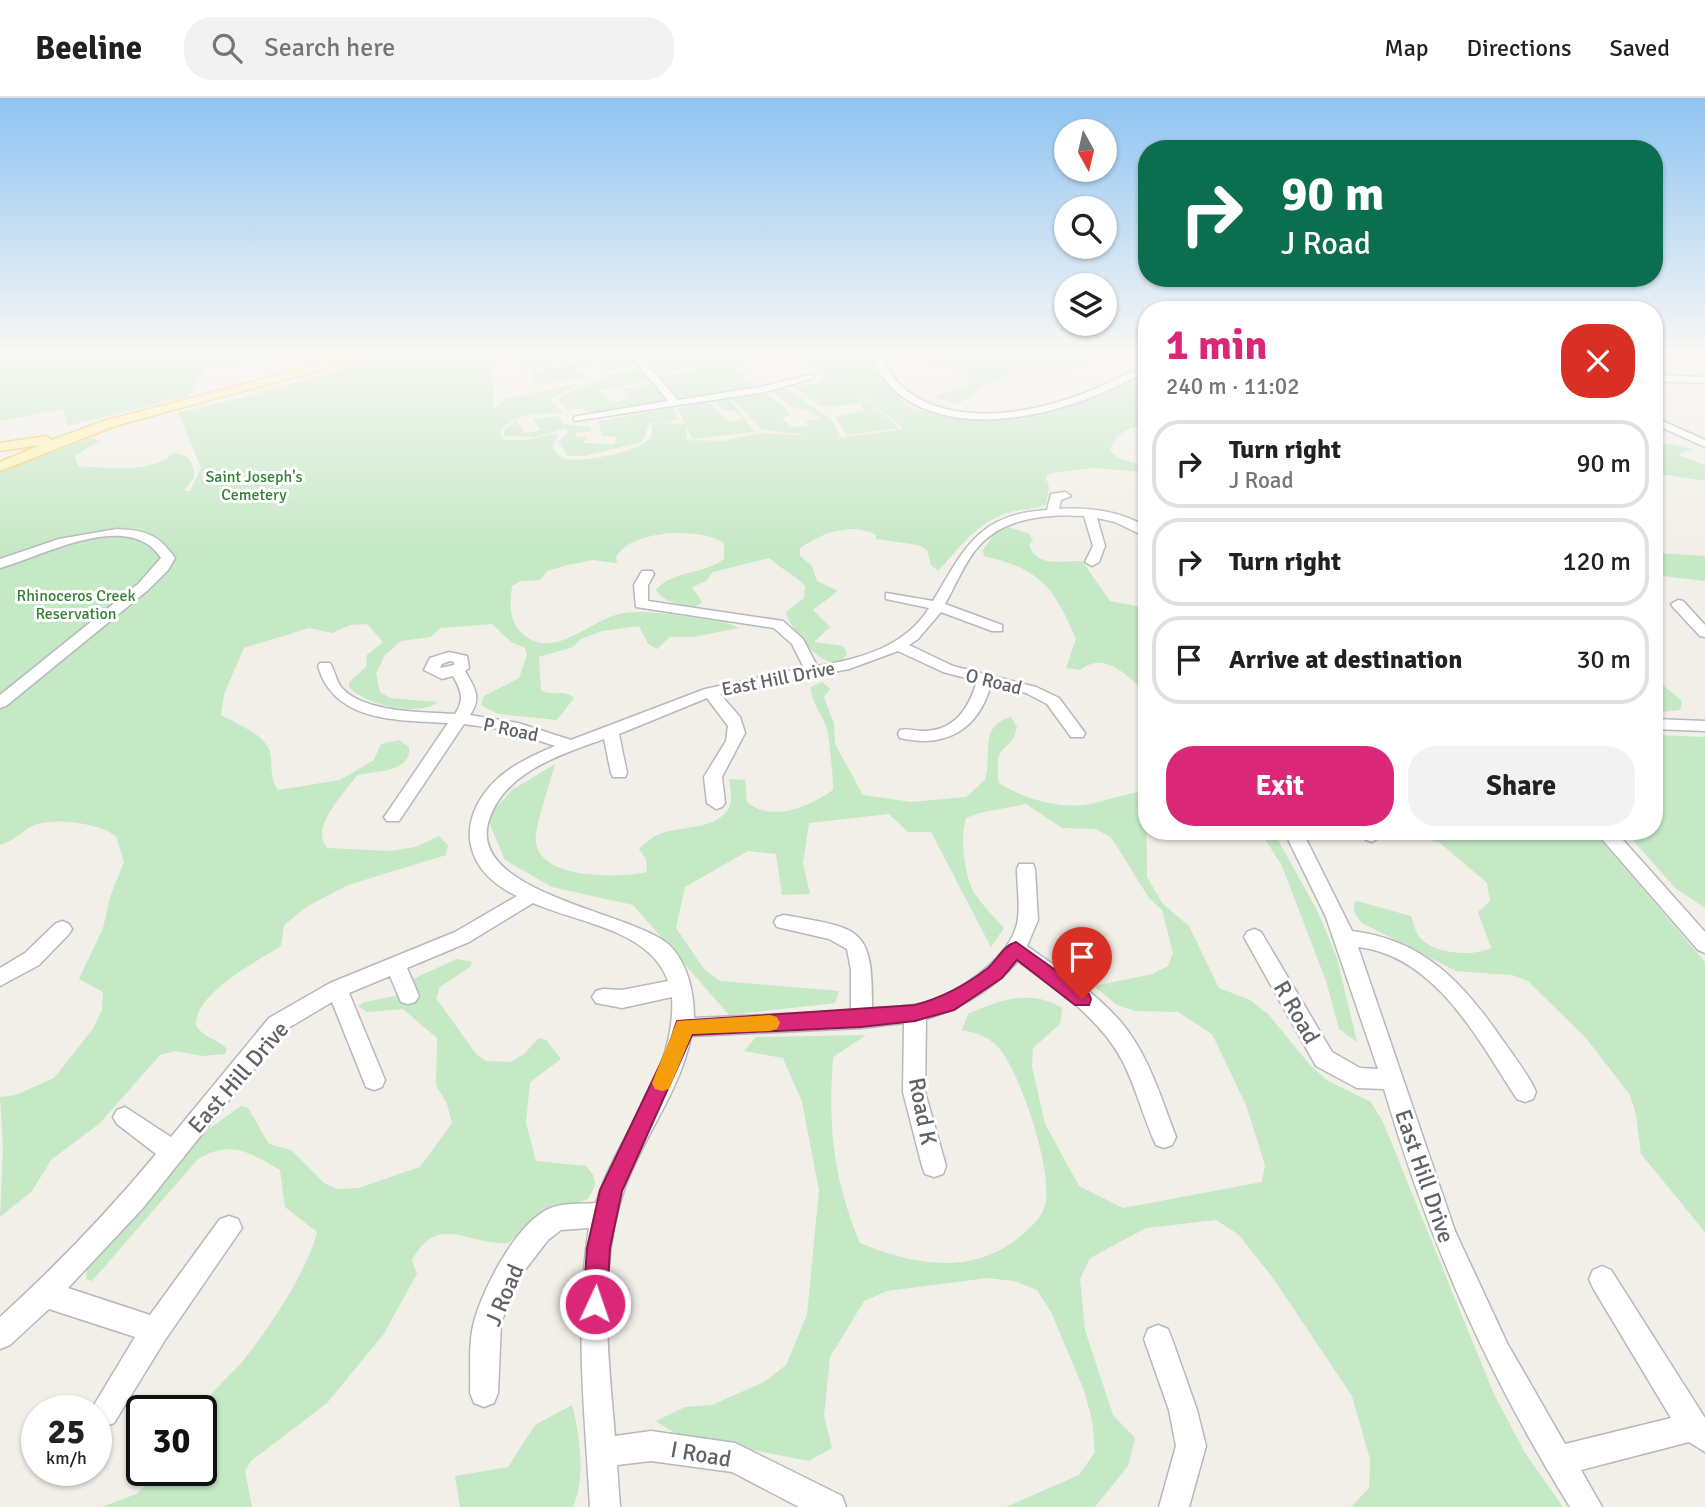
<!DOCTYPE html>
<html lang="en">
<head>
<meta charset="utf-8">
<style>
	body { margin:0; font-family:Signika,sans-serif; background:#f2f2f2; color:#202124; height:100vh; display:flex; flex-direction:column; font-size:26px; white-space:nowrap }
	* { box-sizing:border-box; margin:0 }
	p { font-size:23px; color:#757577 }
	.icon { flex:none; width:38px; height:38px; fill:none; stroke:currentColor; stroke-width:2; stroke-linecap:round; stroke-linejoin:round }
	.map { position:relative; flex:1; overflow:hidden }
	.drawer { position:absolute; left:1138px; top:203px; width:525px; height:539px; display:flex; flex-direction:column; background:#fff; border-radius:28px; box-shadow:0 2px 5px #0004 }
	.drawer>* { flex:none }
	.guide { position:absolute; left:1138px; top:42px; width:525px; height:147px; border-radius:28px; box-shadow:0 2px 5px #0004; background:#0b6e4f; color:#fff; overflow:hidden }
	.needle { width:46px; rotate:172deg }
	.buttons { position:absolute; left:1054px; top:21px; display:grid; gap:14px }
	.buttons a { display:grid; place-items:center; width:63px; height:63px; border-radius:50%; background:#fff; box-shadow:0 2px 5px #0004; font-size:35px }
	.speed { position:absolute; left:21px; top:1297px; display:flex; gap:14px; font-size:35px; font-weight:700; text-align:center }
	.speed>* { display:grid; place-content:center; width:91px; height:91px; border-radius:50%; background:#fff; box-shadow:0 2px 5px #0004; line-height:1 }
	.speed small { font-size:18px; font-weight:400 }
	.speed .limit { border:4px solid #111; border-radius:10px; background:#fff; color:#111 }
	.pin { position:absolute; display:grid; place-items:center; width:60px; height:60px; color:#fff; margin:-72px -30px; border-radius:50% 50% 50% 0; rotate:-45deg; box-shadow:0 0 7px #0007 }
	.pin .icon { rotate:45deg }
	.me { position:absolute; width:77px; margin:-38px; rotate:3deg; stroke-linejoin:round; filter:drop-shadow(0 0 5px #0008) }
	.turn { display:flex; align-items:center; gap:24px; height:147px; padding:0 28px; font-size:32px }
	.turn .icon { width:91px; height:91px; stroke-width:2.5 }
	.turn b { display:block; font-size:49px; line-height:60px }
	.round { display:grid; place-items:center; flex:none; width:74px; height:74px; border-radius:28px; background:#f2f2f2 }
	.headline { display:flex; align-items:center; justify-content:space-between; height:119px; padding:0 28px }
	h1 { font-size:42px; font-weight:700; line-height:52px; color:#db2777 }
	.primary-button { display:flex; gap:14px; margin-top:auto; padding:14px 28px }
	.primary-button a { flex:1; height:80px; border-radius:28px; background:#db2777; color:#fff; font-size:28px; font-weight:700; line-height:80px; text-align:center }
	.primary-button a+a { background:#f2f2f2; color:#202124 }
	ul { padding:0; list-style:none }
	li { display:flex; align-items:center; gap:21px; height:88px; margin:0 14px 10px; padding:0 14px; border:4px solid #e0e0e0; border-radius:28px }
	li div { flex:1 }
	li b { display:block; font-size:26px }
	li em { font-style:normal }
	header { display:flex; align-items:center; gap:42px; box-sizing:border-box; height:98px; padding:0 35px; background:#fff; border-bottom:2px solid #e0e0e0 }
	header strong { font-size:33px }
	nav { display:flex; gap:38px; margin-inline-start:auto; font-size:24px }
	.search { width:490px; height:63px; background:#f2f2f2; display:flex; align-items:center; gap:18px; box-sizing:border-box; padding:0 24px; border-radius:28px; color:#757577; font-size:26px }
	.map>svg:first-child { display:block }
</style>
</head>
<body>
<header>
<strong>Beeline</strong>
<div class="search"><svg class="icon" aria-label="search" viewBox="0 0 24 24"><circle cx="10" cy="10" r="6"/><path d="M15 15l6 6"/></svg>Search here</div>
<nav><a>Map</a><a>Directions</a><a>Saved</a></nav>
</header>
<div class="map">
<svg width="1705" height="1409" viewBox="0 0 1705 1409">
	<rect width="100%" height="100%" fill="#f1efe8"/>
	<path fill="#c5e8c5" d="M0,256H295C267,265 234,264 205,270L188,298L67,328L64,311L0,323Z
		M391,256H577L581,258L522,271L513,257L493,261V312L505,301L577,286L550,301L553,308L563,314C539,318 516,312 499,335L504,342H527L555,335L558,338L552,349C556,353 559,359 564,360C581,366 643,353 652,338V326L659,324L650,325L642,344L585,358H568L558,344L567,336V330L534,339L504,338V333L516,323L526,335L541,332L533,321L558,318L563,326L591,329V333L576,335V339H587L584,345L614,346L617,339L602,338L598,323L673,310L678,322L659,325L685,326L678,310L708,304L729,324L742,322L735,313L723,312L715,302L729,300L754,334L693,341L686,328L687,342L723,343L761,335L815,338L762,332L731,300L764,294L786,310L790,317L782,320L792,330L808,327L806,323L821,320L804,311L794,310L771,293L786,290L831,321L840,338L837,340L904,331L844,282L899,330L847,337L835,319L864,312L861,306L821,309L795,289L820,285L824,279L796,256H859L875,264L878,274C891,279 892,293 901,302C908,309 921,313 931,316C978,327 1034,321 1080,305C1102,297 1122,281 1146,286V327C1129,329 1116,335 1110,352L1118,360L1146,368V374L1093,370L1051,375L1046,378L1049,390L1046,407C1033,412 1019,411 1007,415C976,425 959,451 938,473L931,467L927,452L918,447L876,441V437C852,423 820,436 800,450V458L812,468L817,483L838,493L813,512L830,529L814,544L843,548L847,556C830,584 790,532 786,514L804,500L805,488C794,476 781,471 769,460L713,474L706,483L692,489L702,504L697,508C681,508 665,505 656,492C671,473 705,476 724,461V445C701,429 631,431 616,459L617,465L592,462L568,467L547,473L540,482L521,483L512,488C510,508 508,523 524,537C556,563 593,519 624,515C656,511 693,521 725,524L739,530L693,539H670L657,551L648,546L639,528L602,533L581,541L573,549L539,559L541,592C551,599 565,591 574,600L557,622L498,616L481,607L484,598L519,580L527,557L525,550L511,544L492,526L440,530L431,539L401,543L385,557L376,576L380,594L390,600L438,604C419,619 364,607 349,589V584L366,569L367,557L383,544L367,526L350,527L332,535L309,530L244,550L224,596L221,617C238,627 269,637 271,659C272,671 270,680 278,692L340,682L374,662L381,646L399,642L409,649C412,675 373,673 357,677C345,695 309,729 327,750L390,753L415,749L439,738L448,747L446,757L348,787L308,808L284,827L281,848C256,864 195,895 196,927C204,941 217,940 227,951L225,956L202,958L175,953L160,957L100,1025L51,1062L32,1093L0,1119L3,1050L0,999L16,997L54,980L92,932L102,912L103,894L79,881L103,830L110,799L124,764L116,738C100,725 53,719 34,727C22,733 17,741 0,747V374L91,340L99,343L75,358L78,368C103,370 157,375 173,355C188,356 194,364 194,379L184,393H190L201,370L178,315L272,292Z
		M637,256H760L737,269L746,277L743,281L759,289L677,302L659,278L696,273L695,270L659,276L651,273L682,268L688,262L649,270Z
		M966,256H1071L1094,265L1060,273L1023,270L988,286L958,306L931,299L969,288L967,276L945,267L897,265L947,262Z
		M629,257L637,268L607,273L600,265L579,268L585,279L541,287L534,283L531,273Z
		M640,271L650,283L599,293L614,304L629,301L622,291L652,286L664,301L661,305L594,316L582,310L567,312L558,300L595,283L609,280L608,276Z
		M1671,346L1692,351L1678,357L1705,367V383L1654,375V348Z
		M1009,429L1029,436L1033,442L1029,447C1038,471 1062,462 1082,463L1110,503L1146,510V594C1126,578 1106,552 1080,572L1066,570L1076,541C1054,489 1040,471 984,458L983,452L996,433Z
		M1654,455L1705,458V483L1654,477Z
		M1654,580L1682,603L1680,612L1654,615Z
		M822,584L830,591L824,599L834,626L835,646L863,697L911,704L966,699L985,682C993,655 978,628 1011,619L1017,629C1011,658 992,641 999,685C1024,701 1065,713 1095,705C1111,701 1126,696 1143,693L1146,684L1147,779L1162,805L1189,828L1219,890L1250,902L1268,916L1310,967L1328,983L1371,1004L1383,1024L1493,1294L1525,1355L1563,1409H1351L1369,1390L1370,1361L1352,1298L1273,1180L1238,1136L1216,1122L1146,1130L1090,1160L1080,1181L1085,1232L1113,1317L1135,1340L1128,1368L1095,1409H1006L1079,1377L1095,1354L1092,1322L1084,1292L1051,1214L1037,1192L1014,1183L987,1180L887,1193L864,1203L830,1259L824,1318L832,1350L809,1363L678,1337L656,1323L685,1309L712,1307L764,1284L786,1267L807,1217L819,1092L802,1004L783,960L744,953L756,939L866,937L833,959C828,1029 833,1080 860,1145C916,1168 973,1178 1022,1137C1033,1127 1043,1119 1046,1103C1051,1069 1021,976 999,950C990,939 976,935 962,932L968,916C1000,902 1030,891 1062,910L1060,926L1033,950L1032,969L1045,1026L1079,1088L1123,1110L1262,1084L1265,1067L1246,1007L1212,936L1178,914L1136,913L1117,907L1094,888L1153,876L1168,868L1173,855L1162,812L1149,800L1111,739L1095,731L1062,730L1026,706L979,715L966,720C960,740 964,779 975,796C983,808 994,819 1004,830L991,849L931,734H908L889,716L809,725L803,765L810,796L782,797L776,756L748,753L685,789L676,830L704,871L720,883L839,893L835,905L729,917L633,807L552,789L505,762L487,720L512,692L555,666C551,682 533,733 536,745C542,782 619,780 647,774L646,761L639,751C647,743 654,737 666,734C686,728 725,731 731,703C732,697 730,688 729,681L745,682L747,704C772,725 808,709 833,692C834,686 829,638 827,631C822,616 811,605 811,589Z
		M1654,637L1705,639V810L1675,790L1625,733H1654Z
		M1260,733H1273L1318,814L1337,860L1357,944L1339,931L1326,883L1282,768Z
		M1404,733H1593L1705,864V1134L1641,1056L1636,1017L1630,997L1586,940L1528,883L1512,877L1456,873L1362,825L1355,816L1354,806L1357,803L1411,818C1414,825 1415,835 1420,840C1434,856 1473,859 1491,850L1478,814L1490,803L1487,785L1440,745Z
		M457,861L472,864L470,869L440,889L436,900L476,956L486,963L510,964L524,956L539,940L546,942L561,961L530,984L526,1025L536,1063L586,1068C598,1081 597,1086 588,1101C557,1110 531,1120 509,1145C468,1148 439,1113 412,1162L417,1176L383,1237L327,1305L251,1363L245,1373L252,1409H102L136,1396L162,1372H201C201,1355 196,1329 202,1313C209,1292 233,1277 246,1259C271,1227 307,1174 317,1134L285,1109L280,1072C249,1054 231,1042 198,1061L92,1183L86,1181L88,1164L135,1109L209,1031L241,1008L248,1010L269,1046L291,1052L324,1085L337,1091L358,1090L420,1069L452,1025L447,1006L436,987L437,940L403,911L367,914L358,908L365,904L395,898L415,880Z
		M572,1307C580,1337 586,1380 573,1409H460L455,1378L508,1369L535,1327Z"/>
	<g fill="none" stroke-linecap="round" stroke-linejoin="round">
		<defs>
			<path id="minor" d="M629,256H638L678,302L765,288L809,277L814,280L765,294L574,323V319L578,318L668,303Z
				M874,258H880C888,270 895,283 906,292C954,329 1029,316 1082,296C1103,288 1124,276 1146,269V275C1126,283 1107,293 1087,301C1032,321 956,335 904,300C892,292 874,272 874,258Z
				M1654,277L1705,279V285L1654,283Z
				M1654,319L1705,342V349L1654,326Z
				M1065,394L1071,398L1061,402L1059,411C1088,409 1122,413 1146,429V439L1115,424L1097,420L1105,448L1099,464L1092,468L1085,464L1093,448L1084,418C1047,416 1004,419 978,449C964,465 956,487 945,506L1002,527V533H992L941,514L918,541L909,547L953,568L1036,589L1059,600L1085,635L1083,639H1071L1047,606L1026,595L991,586C979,631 946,651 900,640L898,636L900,632C908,630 915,633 923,633C955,633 969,610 977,583L943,574L898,553L849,571L720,596L740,619L745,635L722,679L725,705L722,709L716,711L707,705L704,679L726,643L728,628L707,600L619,636L627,675L625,679H613L611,675L604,641C562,656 507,673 490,719C461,794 629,813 668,846C688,864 694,895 694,920L851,913V872L847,851L829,841L777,829L774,824L777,819L784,817C861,831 873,828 872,911C894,909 920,909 941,899C970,886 1015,854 1018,820C1020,804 1017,787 1017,771L1019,766H1033L1035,771L1038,822L1027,848C1059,871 1094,893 1120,923C1148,955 1161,1000 1176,1039L1172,1047L1164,1050L1156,1047C1143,1019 1136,989 1122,962C1098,918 1056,891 1018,863C993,891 962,910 926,921L925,994L946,1068L943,1076L934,1079L925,1076L922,1068L903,994L904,925L861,930L691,938C681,992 644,1037 625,1089C597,1168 608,1256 615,1338L651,1333L735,1345L842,1398L846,1409H799L732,1374L651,1363L617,1367L620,1409H590C585,1316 574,1223 589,1130L561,1132L548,1142L518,1181L501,1225L498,1295L494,1305L484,1309L474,1305L470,1295C471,1273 468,1246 474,1224C483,1190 520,1116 557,1108C570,1105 583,1106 596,1105C617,1036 677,975 672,899L622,910L596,905L592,899L596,893L603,891L622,892L668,883C650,831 577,825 533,805L469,844L407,870L419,898L415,904L408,906L401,904L390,878L349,895L385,982L382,989L374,992L366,989L332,904L285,932L143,1110L68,1190L150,1217L220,1121L229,1118L238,1121L242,1130L165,1242L114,1325L104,1329L96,1326V1312H91L135,1239L49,1211L10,1247L0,1251V1219C56,1168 108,1114 156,1056L117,1026L113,1019L117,1012L125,1009L171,1039L269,920L330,885L455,834L517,798C465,774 454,725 494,684C511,667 534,657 555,648L507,632L464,626L399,723H387L384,719L387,715L448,625C399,622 334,625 318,568L320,565H330C335,573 336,583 342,590C364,615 424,614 455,616C465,601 461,592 453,578L442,581L424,572L430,560L449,554L467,558L469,570L465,573C475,590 482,600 470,617L518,625L571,642L705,591L804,570L792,546L774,530L636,509L634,487L642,473H652L654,476L648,487V503L783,523L803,541L817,568C860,561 905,549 929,510L886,501V495L933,503C965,449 979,416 1047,412L1051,396ZM450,563L454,564V567L440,570L442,566Z
				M117,431C146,433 157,435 175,460L168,472L148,492L6,608L0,610V597L138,486L161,460C129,410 43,458 0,470V461L59,441Z
				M1678,502L1683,503L1705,527V539L1700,538L1673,509L1671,506Z
				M1654,621L1705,623V633L1654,631Z
				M1284,733H1302L1352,833C1425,842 1464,886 1504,944C1515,960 1528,976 1536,994L1533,1001L1525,1004L1517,1001C1478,942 1436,858 1358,849L1455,1133L1507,1245L1565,1346L1671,1320L1593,1190L1589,1181L1593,1172L1602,1168L1611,1172L1705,1320V1354L1689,1344L1581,1372L1602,1409H1570C1486,1274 1429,1143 1384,991L1357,990L1316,968L1244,839L1247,834L1254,831L1261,834L1332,954L1360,970L1378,971L1326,819Z
				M1359,733H1378L1381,738L1372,744L1366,742Z
				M1595,733H1615L1705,834V855L1698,852Z
				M62,823L69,826L72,831L69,836L39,867L0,888V870L25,855L55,826Z
				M1158,1227L1168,1231L1172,1241L1197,1312L1206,1348L1189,1409H1159L1176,1348L1169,1312L1144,1241L1148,1231Z"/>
			<path id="major" d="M359,256H379L115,328L0,373V364L40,347L0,353V345L46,338L52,342L107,322Z"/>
		</defs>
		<use href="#minor" stroke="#b5b8bc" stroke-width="3"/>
		<use href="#major" stroke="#f2c960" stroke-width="3"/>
		<use href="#minor" fill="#fff" fill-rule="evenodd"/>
		<use href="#major" fill="#fff2af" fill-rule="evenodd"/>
	</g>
	<linearGradient id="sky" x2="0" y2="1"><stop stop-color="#8fc3f1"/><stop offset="0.56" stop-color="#f9f8f5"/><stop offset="1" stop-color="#f9f8f5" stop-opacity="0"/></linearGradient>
	<rect width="1705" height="454" fill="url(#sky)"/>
	<path fill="#db2777" stroke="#8e194d" stroke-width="2" d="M1016,844L1089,896L1091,901L1089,907H1075L1017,862L1002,880L954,912L915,923L861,929L692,937L622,1093L610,1150L607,1206L603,1215L595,1218L586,1215L583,1206L587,1150L600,1092L668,950L677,923L915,907C941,900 966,887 988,870C998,861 1003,848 1016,844Z"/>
	<path fill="#f59e0b" d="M770,917L777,919L780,925L777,931L770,933L692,936L669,991L662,993L655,991L652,985L677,923Z"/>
	<g text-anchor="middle" stroke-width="6" stroke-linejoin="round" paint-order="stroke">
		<g font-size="16" fill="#348238" stroke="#fff">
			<text x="254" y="384">Saint Joseph's<tspan x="254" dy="18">Cemetery</tspan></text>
			<text x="76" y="503">Rhinoceros Creek<tspan x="76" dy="18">Reservation</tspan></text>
		</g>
		<g font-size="19" fill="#5f6368" stroke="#fff">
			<text transform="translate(778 580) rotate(-11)" y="7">East Hill Drive</text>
			<text transform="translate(994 583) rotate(14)" y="7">O Road</text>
			<text transform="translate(511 631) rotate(12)" y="7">P Road</text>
		</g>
		<g font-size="23" fill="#5f6368" stroke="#fff">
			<text transform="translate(1297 914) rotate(60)" y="8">R Road</text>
			<text transform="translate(238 979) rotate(-49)" y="8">East Hill Drive</text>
			<text transform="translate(923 1013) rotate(79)" y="8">Road K</text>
			<text transform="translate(1425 1078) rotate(71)" y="8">East Hill Drive</text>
			<text transform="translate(504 1197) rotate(-67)" y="8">J Road</text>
			<text transform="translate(701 1356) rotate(10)" y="8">I Road</text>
		</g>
	</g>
</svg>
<div class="buttons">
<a><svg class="needle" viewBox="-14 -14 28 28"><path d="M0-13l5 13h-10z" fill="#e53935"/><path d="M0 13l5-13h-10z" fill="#757577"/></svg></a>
<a><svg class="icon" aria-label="search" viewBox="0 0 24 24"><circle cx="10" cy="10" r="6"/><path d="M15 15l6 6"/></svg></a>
<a><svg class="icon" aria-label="layers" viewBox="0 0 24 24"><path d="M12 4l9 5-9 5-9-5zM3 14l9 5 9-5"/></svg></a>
</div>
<div class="speed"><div>25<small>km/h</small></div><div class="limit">30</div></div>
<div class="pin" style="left:1082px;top:901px;background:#d93025"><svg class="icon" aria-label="arrive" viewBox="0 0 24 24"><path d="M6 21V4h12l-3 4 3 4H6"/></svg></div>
<svg class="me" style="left:595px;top:1206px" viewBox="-20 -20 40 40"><circle r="17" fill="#db2777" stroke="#fff" stroke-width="3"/><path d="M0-11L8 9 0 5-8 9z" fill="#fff"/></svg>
<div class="guide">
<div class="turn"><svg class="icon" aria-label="right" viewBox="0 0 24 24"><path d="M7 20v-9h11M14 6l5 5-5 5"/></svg><div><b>90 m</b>J Road</div></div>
</div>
<section class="drawer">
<div class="headline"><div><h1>1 min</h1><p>240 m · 11:02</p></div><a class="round" style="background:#d93025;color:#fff"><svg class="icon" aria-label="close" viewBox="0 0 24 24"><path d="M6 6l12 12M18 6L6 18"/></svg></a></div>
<ul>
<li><svg class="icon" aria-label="right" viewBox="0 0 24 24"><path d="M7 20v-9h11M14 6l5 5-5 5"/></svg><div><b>Turn right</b><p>J Road</p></div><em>90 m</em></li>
<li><svg class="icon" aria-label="right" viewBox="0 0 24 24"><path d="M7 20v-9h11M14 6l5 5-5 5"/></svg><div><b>Turn right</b></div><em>120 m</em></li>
<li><svg class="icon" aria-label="arrive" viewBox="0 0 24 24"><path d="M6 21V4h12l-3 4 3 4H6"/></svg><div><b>Arrive at destination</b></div><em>30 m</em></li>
</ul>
<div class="primary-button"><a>Exit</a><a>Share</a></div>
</section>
</div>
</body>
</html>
